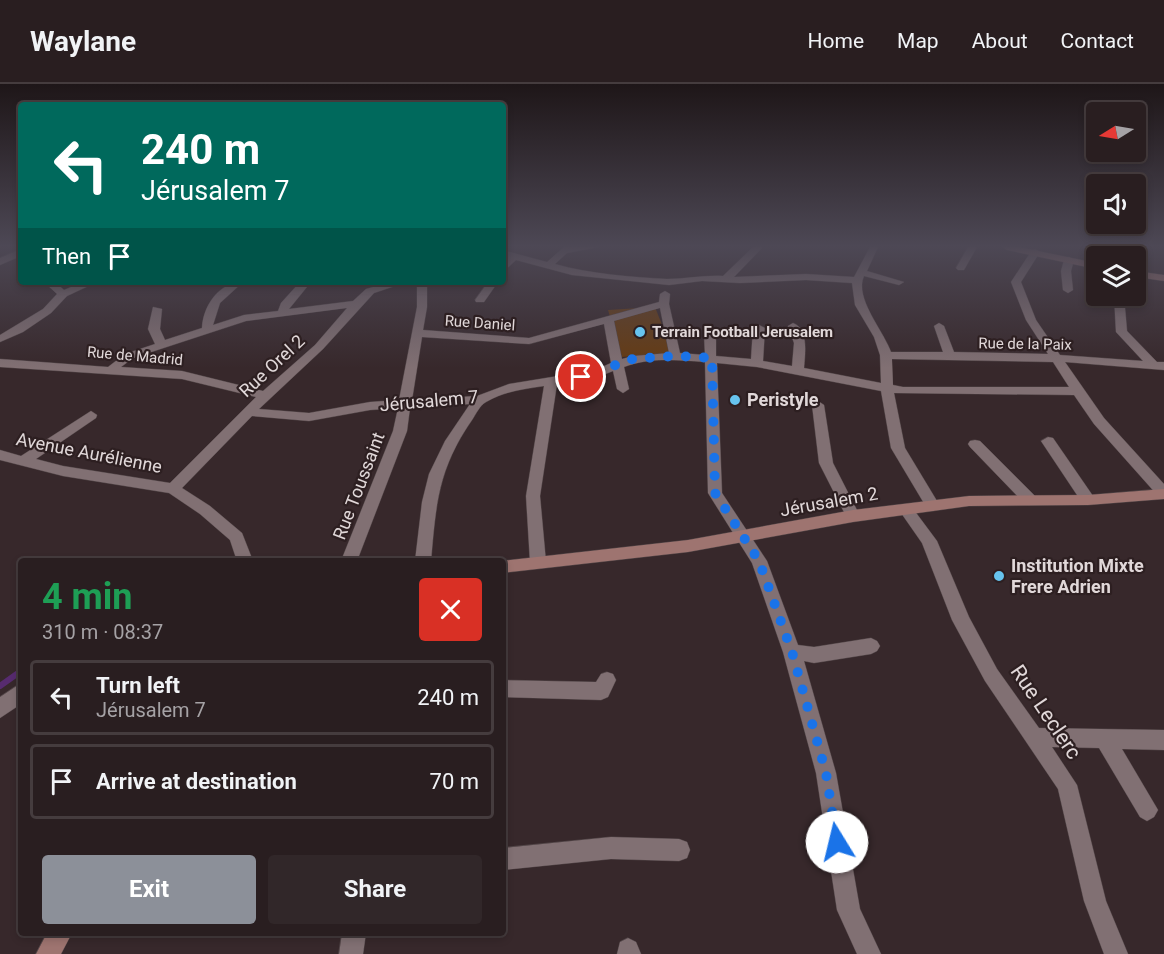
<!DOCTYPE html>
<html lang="en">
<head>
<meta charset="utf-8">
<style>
	body { margin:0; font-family:Roboto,sans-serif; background:#312729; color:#f1f3f6; height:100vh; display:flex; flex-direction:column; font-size:22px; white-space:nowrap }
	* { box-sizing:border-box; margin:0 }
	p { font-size:20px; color:#a5a2a5 }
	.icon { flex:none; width:33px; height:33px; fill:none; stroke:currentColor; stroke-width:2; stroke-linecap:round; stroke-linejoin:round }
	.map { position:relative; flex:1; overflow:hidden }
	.drawer { position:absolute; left:18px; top:474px; width:488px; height:378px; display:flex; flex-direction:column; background:#291e20; border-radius:6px; box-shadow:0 3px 9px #0003,0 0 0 2px #453c3e }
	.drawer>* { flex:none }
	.banner { position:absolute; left:18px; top:18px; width:488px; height:183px; border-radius:6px; box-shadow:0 3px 9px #0003,0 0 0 2px #453c3e; background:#00695c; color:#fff; overflow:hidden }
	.needle { width:39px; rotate:259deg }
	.controls { position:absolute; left:1086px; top:18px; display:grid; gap:12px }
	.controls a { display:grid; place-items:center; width:60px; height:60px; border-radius:6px; background:#291e20; box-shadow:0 3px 9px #0003,0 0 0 2px #453c3e; font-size:30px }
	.pin { position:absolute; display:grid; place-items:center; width:51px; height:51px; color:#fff; margin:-26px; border:3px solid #fff; border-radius:50%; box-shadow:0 2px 6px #0007 }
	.me { position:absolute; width:66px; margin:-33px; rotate:351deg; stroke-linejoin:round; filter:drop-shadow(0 0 4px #0008) }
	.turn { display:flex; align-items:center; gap:21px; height:126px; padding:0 24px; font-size:27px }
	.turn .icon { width:78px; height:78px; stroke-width:2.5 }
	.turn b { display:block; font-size:42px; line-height:51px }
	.then { display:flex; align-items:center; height:57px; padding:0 24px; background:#0003; gap:12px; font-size:22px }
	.round { display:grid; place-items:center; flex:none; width:63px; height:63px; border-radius:6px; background:#312729 }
	.overview { display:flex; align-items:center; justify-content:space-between; height:102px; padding:0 24px }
	h1 { font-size:36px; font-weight:700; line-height:45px; color:#1e9e55 }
	.action { display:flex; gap:12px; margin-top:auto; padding:12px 24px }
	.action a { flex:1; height:69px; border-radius:6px; background:#8c9099; color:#fff; font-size:24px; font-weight:700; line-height:69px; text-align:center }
	.action a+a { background:#312729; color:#f1f3f6 }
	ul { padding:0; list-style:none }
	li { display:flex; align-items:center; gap:18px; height:75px; margin:0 12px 9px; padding:0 12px; border:3px solid #453c3e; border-radius:6px }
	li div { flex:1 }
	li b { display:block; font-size:22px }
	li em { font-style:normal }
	header { display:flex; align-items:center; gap:36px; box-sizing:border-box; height:84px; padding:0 30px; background:#291e20; border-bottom:2px solid #453c3e }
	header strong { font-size:28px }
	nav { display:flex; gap:33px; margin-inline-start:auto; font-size:21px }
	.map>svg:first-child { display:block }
</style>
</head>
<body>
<header>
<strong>Waylane</strong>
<nav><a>Home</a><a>Map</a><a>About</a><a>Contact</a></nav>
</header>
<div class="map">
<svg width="1164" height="870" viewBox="0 0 1164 870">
	<rect width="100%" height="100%" fill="#37282b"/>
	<path fill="#663b12" d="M655,223L673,269L622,273L608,226Z"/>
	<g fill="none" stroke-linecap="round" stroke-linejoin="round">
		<path stroke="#572b6f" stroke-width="6" d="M0,602L21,587"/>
		<defs>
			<path id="street" d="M564,163H599L567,169L555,180C590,190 631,193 667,195C686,195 704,191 723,192L753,163H763L734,193L806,190L854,193L870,163H878L867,187L904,198L899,201L864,192C854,214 883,246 891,268H943L934,242L939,239L944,242L954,268L1048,270L1026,236L1011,198L1032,166L1035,165L1040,168L1021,198L1036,236L1060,271L1143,277L1116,248L1114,212H1124L1127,247L1157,278H1164V286L1065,278L1104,334L1164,400V414L1159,413L1094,340L1074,311L894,309L905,364L940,422L933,427L928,426L891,364L881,307L757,283L717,279L722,409L767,477L798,561L814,563L871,554L877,557L880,562L877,567L871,570L814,579L804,577L836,689L860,825L881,870H857L837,826L816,689L783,568L752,479L708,409L705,278C678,276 649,273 624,283L629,305L623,309L617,305L613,287L598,293L557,300L540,412L546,478L544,482H532L530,478L526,412L544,302C525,305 504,307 486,318C480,321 476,330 472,336C438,385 436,420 431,477H415L422,418L429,390L445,357L470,320L410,324L407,347L357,477H341L393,347L398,324L370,326L309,337L252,332L182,404L210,422L242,449L253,477H237L230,456L200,430L169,409L63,392L0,376V366L21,372L91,327L97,331L96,334L36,375L63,382L170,399L256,313L182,295L0,283V275L108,283L125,270L155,260L148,245L153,223L162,225L160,245L165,256L202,244C203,222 219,198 243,198L220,219L213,241L244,231L278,227L281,219L300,198H311L289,225L353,217L366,205L391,198H407L374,209L323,265L259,325L309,329L370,318L399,316L417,223V198H427V223L423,246L529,254L659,218L660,210L665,207L670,210L669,220L680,269L705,271L704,250L710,247L716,250V272L751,275L753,244L759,241L765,244L763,277L792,282L794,259L788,242L793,239C809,245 805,270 804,284L881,299L880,271L874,253L855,221L852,199L806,196L740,199L702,197L669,201L572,191L516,176L502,189V179L508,173L502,172V166L547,178ZM347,224L315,261L263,307L182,287L121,283L133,274L246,237ZM660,224L669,269L633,272L622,275L614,237ZM604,240L611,279L595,286L509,300L477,312L412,316L422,253L529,260ZM892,275L1053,278L1069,303H903L893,301Z
				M968,163H977L964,186H958L956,184Z
				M21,165V172L0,181V174Z
				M1069,173L1074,176L1071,187L1073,206L1068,209L1063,206L1061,187L1064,176Z
				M44,198H55L64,206L83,198H97L67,212L51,229L23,248L0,258V251L43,225L57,210Z
				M488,198H498L484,218H476L475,216Z
				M818,317L824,321L833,379L860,432L858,436H848L819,379L812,321Z
				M1048,353L1053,354L1093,412L1095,416L1093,420H1083L1041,357Z
				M975,356L980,357L1036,413L1038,417L1036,421H1026L970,363L968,360L970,357Z
				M906,421L911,422L937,457L969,533L997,585L1039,644L1164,646V666L1122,665L1158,726L1154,733L1147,737L1140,733L1099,664L1052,663L1077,701L1106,817L1128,870H1104L1084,817L1058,705L985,597L952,536L922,459L899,426Z
				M607,588L613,590L616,596L608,613L601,616L502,613V596L596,598L601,590Z
				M21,599V620L0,634V613Z
				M611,753L679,755L687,758L690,766L687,774L679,777L611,775L502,786V764Z
				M342,849H366L363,870H339Z
				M628,854L636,858L641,870H617L620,858Z"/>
			<path id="secondary" d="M1003,163H1019L1096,179V185L1007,166Z
				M1136,187L1164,191V197L1136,193Z
				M1164,405V415L1088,421L969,422L853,438L688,468L502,489L501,477L688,456L853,426L969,412L1088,411Z
				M47,849H72L61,870H36Z"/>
		</defs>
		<use href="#street" stroke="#514547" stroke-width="1"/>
		<use href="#secondary" stroke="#514547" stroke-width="1"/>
		<use href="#street" fill="#817073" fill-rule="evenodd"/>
		<use href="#secondary" fill="#9e7470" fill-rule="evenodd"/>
	</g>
	<linearGradient id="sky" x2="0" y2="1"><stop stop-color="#1e1618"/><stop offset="0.57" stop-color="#4d4855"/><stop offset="1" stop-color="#4d4855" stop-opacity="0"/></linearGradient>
	<rect width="1164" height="284" fill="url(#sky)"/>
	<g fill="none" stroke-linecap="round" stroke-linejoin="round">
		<path stroke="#1a73e8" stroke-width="10" stroke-dasharray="0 18" d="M581,293L633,275L675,272L712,274L715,409L759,477L792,568L826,689L837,758"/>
	</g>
	<g fill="#67c4ef" stroke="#2d1f21" stroke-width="2">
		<circle cx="640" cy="248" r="6"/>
		<circle cx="735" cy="316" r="6"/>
		<circle cx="999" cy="492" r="6"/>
	</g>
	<g text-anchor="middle" stroke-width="4.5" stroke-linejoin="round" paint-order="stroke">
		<g font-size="15" fill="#e1d8d9" stroke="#2d1f21">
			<text transform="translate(480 239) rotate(4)" y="5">Rue Daniel</text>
			<text transform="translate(1025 260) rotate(1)" y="5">Rue de la Paix</text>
			<text transform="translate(135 272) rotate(5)" y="5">Rue de Madrid</text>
		</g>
		<g font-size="15" font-weight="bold" fill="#e1d8d9" stroke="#2d1f21" text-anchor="start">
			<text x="652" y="253">Terrain Football Jerusalem</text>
		</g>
		<g font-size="18" fill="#e1d8d9" stroke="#2d1f21">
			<text transform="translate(272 282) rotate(-43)" y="6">Rue Orel 2</text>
			<text transform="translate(429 317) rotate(-5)" y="6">Jérusalem 7</text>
			<text transform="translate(89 369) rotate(11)" y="6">Avenue Aurélienne</text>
			<text transform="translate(359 402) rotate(-69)" y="6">Rue Toussaint</text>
			<text transform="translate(829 418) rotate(-10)" y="6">Jérusalem 2</text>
		</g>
		<g font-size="18" font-weight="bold" fill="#e1d8d9" stroke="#2d1f21" text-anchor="start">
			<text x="747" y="322">Peristyle</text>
			<text x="1011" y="488">Institution Mixte<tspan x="1011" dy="21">Frere Adrien</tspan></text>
		</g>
		<g font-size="21" fill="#e1d8d9" stroke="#2d1f21">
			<text transform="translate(1046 628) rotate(56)" y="7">Rue Leclerc</text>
		</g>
	</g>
</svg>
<div class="controls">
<a><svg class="needle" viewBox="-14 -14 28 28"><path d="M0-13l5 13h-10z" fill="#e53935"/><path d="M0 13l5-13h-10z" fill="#a5a2a5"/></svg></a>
<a><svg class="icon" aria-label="sound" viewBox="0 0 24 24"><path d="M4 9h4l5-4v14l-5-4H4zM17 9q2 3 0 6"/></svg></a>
<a><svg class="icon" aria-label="layers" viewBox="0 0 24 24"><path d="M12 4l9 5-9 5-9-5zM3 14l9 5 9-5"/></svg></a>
</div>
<div class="pin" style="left:581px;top:293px;background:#d93025"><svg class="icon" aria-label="arrive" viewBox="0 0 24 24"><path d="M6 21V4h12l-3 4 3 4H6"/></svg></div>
<svg class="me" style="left:837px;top:758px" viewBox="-20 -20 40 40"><circle r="19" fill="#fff"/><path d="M0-13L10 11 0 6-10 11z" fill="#1a73e8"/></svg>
<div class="banner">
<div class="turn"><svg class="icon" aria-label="left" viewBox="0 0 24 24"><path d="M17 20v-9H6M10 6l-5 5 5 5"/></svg><div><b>240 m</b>Jérusalem 7</div></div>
<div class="then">Then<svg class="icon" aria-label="arrive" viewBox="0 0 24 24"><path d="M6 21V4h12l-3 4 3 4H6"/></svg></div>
</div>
<section class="drawer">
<div class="overview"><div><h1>4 min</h1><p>310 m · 08:37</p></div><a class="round" style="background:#d93025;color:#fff"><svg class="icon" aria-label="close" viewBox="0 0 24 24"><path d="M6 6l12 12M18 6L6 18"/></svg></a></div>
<ul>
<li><svg class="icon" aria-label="left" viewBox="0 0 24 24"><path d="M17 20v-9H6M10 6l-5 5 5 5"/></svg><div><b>Turn left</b><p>Jérusalem 7</p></div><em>240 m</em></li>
<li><svg class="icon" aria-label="arrive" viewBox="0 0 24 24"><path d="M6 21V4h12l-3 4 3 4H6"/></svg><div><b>Arrive at destination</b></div><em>70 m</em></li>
</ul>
<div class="action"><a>Exit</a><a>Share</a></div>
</section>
</div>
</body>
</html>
